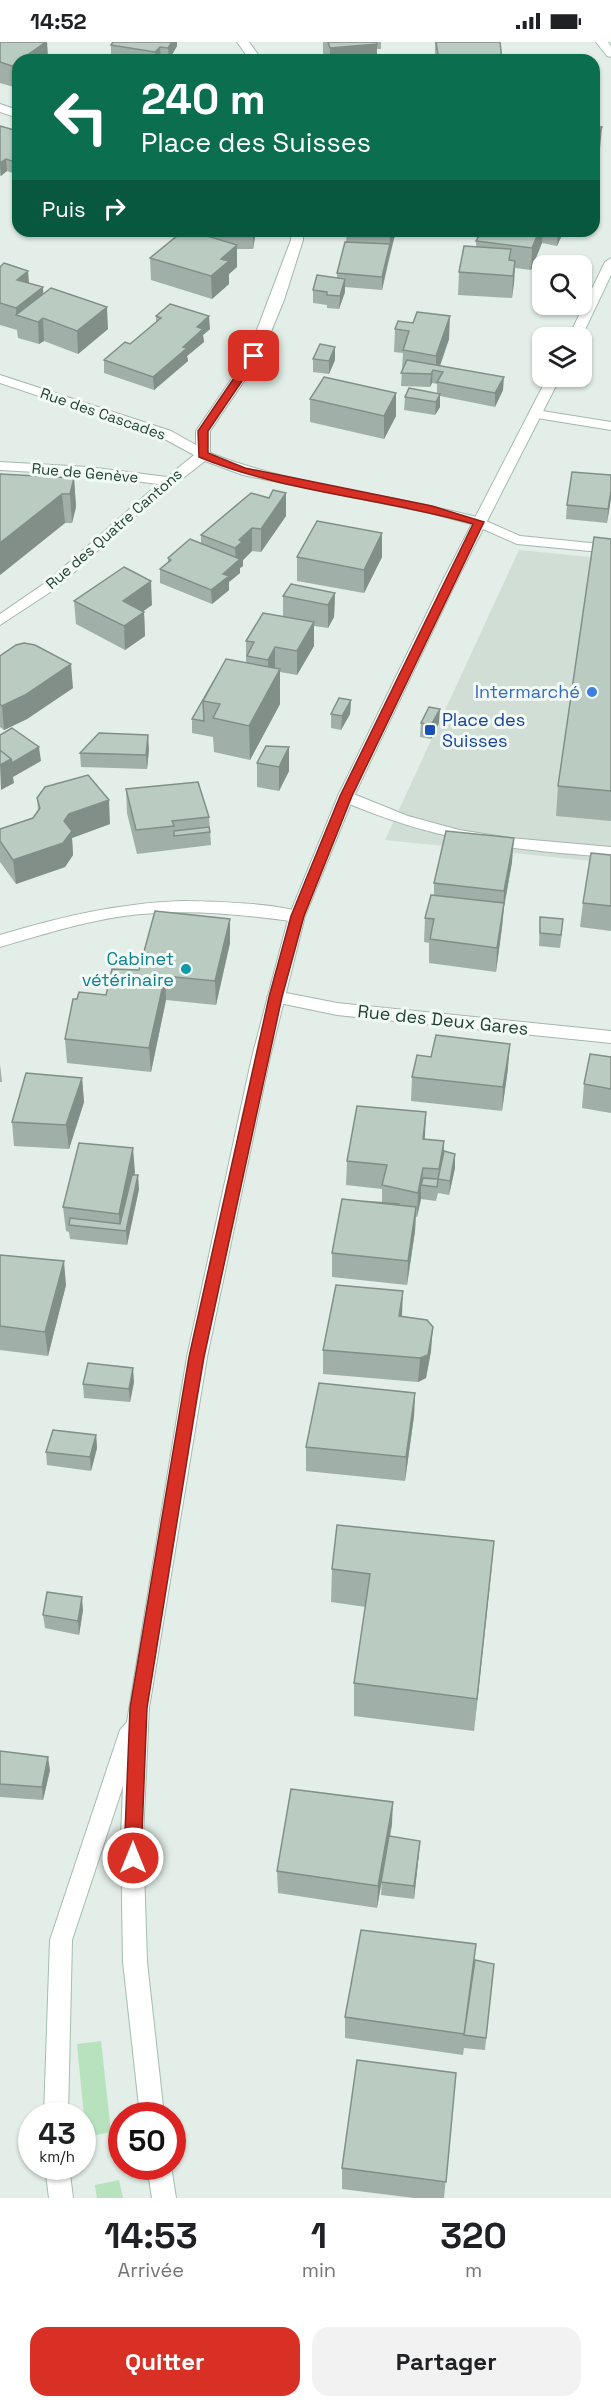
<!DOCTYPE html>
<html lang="fr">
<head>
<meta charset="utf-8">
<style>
	body { margin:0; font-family:"Space Grotesk",sans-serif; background:#f2f2f2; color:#202124; height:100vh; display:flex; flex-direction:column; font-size:22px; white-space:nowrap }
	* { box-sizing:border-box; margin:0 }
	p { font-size:20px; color:#757577 }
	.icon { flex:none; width:33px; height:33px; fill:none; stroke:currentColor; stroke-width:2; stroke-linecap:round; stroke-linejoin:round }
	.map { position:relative; height:2156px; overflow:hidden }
	.details { display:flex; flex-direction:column; background:#fff; flex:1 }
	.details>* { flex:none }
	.hud { position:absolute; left:12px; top:12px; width:588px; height:183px; border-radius:18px; box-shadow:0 2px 4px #0004; background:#0b6e4f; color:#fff; overflow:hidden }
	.fabs { position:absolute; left:532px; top:213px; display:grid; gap:12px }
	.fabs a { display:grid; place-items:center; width:60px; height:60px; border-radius:12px; background:#fff; box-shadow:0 2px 4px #0004; font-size:30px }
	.speed { position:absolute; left:18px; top:2060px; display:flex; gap:12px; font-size:30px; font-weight:700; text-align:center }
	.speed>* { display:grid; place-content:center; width:78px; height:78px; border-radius:50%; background:#fff; box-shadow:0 2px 4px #0004; line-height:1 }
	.speed small { font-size:15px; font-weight:400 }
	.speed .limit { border:9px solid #d22; background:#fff; color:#111 }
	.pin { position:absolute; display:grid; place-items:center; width:51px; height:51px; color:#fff; margin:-26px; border-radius:12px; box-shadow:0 3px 9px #0006 }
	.me { position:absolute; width:66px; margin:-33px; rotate:0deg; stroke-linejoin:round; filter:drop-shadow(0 0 4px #0008) }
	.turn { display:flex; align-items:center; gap:21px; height:126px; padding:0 30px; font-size:27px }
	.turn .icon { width:78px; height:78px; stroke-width:2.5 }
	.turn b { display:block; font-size:42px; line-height:51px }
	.then { display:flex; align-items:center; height:57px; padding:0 30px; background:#0003; gap:12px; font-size:22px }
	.eta { display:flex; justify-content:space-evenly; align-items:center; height:102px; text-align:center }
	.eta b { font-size:36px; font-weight:700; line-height:42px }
	.button { display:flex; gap:12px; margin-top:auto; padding:12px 30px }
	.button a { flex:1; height:69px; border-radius:18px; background:#d93025; color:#fff; font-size:24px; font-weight:700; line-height:69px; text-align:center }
	.button a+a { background:#f2f2f2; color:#202124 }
	.status { display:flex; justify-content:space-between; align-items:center; height:42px; padding:0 30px; background:#fff; direction:ltr }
	.status svg { height:16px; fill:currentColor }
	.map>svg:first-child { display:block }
</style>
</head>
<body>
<div class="status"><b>14:52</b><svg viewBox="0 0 49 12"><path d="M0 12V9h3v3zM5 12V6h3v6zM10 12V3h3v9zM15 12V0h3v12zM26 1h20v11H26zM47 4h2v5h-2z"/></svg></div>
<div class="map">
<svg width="611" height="2156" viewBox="0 0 611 2156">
	<rect width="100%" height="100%" fill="#e2eee7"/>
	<path fill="#d0ded6" d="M519,508L611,517V821L385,798Z"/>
	<path fill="#b8e2be" d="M101,1999L111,2090L86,2095L77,2002Z
		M119,2138L123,2156H97L95,2143Z"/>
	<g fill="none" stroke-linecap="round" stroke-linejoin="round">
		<defs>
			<path id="lane" d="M479,476L520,494L611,503V511L517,502L474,483L472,480L474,477Z
				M346,749L408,774L459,788L510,796L611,805V815C509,808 435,799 340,758L338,754L340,750Z"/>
			<path id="street" d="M237,0H249L262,18H250Z
				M0,62L18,68V76L0,70Z
				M291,189H303V198L284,258L261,314L210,389V411C296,445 394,452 484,477L486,480L484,483L479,484L430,471L243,433L205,419L142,468L58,545L0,583V572L48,539L158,442L88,433L0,428V420L88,425L167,435L194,413L161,395L0,341V333L171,389L196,403V389L247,314L291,198Z
				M536,368L611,380V388L531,375L529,372Z
				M182,859C201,859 297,861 305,874L297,880C240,872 182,866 124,874C82,880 41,893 0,905V893C60,875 119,861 182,859Z
				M276,949L337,961L611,989V1001L337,973L270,959L267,955L270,951Z"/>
			<path id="secondary" d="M596,0H608L611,4V15L607,14Z
				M611,216V233L581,296H568L605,220Z
				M548,334H561L457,538L354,754L305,874L270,1015L207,1315L149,1666L143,1795L147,1920L164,2073H140L123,1920L121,1795L123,1744L72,1898L68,2073H44L50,1898L120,1688L127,1680L187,1315L252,1015L289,874L338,754L443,538Z
				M45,2124H69L73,2156H49Z
				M147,2124H171L176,2156H152Z"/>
		</defs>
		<use href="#lane" stroke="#a4b7ae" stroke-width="2"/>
		<use href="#street" stroke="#a4b7ae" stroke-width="2"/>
		<use href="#secondary" stroke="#a2beb0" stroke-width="2"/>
		<use href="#lane" fill="#fff" fill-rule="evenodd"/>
		<use href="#street" fill="#fff" fill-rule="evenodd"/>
		<use href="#secondary" fill="#fff" fill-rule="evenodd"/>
	</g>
	<path fill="#a0afa7" d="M0,0H47L48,18H18V42L14,45L0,41Z
		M113,0H177V4L169,18L161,17L160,18H126L111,16V3Z
		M323,0H381V7H377V18H326L323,11Z
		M435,0H500L502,18H435Z
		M0,84L18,89V133L7,129L0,134Z
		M208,189H256L253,207H237V225L229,232V242L212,257L151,238L150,216L208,194Z
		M347,189H396L382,248L345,245V250L339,267L327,266V263L313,261V248L337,236V231L346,200Z
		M482,189H563L562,193L557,204L542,201L531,228L515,226L514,241L512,256L458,253L459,230L476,205V199Z
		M0,225L29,241L43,245V252L108,287L78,312L44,299L39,302L18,296L17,288L0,283Z
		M156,274L210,287L203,293L204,300L187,314L188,319L154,348L104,331V318L130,302L156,280Z
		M398,279L449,297L440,324L503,348L495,365L440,354V365L435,373L404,368L405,355L437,351V342L432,341L430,345L401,344L403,311L394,310L395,287Z
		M335,305V318L329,332L313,330V317Z
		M396,351V374L384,397L310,380V357Z
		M74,436L76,465L72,481H65L0,533Z
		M611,456L607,481L566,477L567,463Z
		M286,474L261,510L252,509L243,518V524L240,526V531L229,540V548L212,562L160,541V527L168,520V516L201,502V493Z
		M382,491V515L364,551L297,539V515Z
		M611,497V779L556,774L558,744Z
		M335,551L334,575L328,586L314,584V604L297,633L280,630V662L250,718L214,710L213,695L192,691V677L216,635L246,621V599L283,575V554Z
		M74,559L152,563L143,569L144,570L145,594L125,608L76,582Z
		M0,614L73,646L27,677L4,688L0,685Z
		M351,658L350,672L341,688L331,686V672Z
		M421,681H439L431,697L420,695Z
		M289,705V729L279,749L257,745V721Z
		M149,707L147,727L81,725L80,711Z
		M126,747L209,775L211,803L137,812L127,771Z
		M37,756L110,782L72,796L73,813L65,825L16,842L0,820V787L33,776L38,769Z
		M611,813V889L580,885L583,861Z
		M512,820L504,865L502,885L496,930L429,921V901L424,900L425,876L434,854V841Z
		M540,875L562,891L560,906L539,904Z
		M230,901L216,963L166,958L151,1030L67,1021L65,997L77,957L106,953L139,928Z
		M431,1015L508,1026L502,1069L411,1059L412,1035Z
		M611,1015V1071L582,1066L584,1042Z
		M0,1022L2,1040H0Z
		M82,1036L84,1060L69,1107L14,1104L12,1080Z
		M425,1097L444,1099V1109L455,1112V1126L449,1153L438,1151L436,1159L421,1157L417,1175H416L415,1189L407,1243L332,1235V1211L382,1161V1147L346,1143L347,1119Z
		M135,1130L134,1133L139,1147L127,1203L70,1197L69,1190L66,1189L63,1165Z
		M0,1213L66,1243L48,1314L0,1308Z
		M402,1274L431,1309L426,1336L418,1340L323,1332V1308Z
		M134,1340L130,1360L84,1356L83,1342Z
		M415,1351L414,1374L405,1439L306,1429V1405Z
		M96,1393L97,1406L91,1429L47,1423L46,1410Z
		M494,1499L474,1689L354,1674V1641L366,1565L331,1560L332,1527Z
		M83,1568L79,1593L45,1586L43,1573Z
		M0,1709L50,1728L43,1758L0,1755Z
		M392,1782L390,1794L419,1811L414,1857L381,1853L382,1837L377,1866L278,1851L277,1829Z
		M494,1922L485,2008L464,2006L463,2013L345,1996V1975L473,1930Z
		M456,2031L444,2156H414L342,2147V2126Z"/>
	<path fill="#828f88" d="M46,0H47L48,18H20Z
		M172,0H177V4L169,18L168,6Z
		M377,2V18H330V6Z
		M160,5L161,17L160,18H156L155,10Z
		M18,20V42L14,45L12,24Z
		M602,85L600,107L594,119V101Z
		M6,117L7,129L1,134L0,121Z
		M253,189H256L253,207Z
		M391,189H396L389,215L390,193Z
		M539,189H543L542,201L531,228L532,206Z
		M558,189H563L562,193L557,204Z
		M390,202L389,215L382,248V235Z
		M237,203V225L229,232V242L212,257L211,234L221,217Z
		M515,219L514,241L512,256L513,234Z
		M28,229L30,251L17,238Z
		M345,237V250L339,267L340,254Z
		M43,245L44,267L16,273V266Z
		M107,265L108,287L78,312L77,289Z
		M209,274L210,287L203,293L204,300L187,314L188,319L154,348L153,335L183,305L197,285Z
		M450,274L449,297L438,329H436V314Z
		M43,276L44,299L39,302L38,280Z
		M335,305V318L329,332V319Z
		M433,328L432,341L430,345L431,332Z
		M504,335L503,348L495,365V351Z
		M396,351V374L384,397V374Z
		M440,352V365L435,373L436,360Z
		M74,436L76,465L72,481L70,452Z
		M611,449V456L607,481L608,467Z
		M286,451V474L261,510V487Z
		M62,452L65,481L0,533V501Z
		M252,486V509L243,518V524L240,526V531L229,540V548L212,562L211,548L223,532L236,520L235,506L239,498Z
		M382,491V515L364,551V528Z
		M151,539L152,563L124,583L123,559Z
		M335,551L334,575L328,586V563Z
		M144,570L145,594L125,608L124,584Z
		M314,580V604L297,633V609Z
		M275,605V629L268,641V618Z
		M71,622L73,646L27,677L4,688L2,664Z
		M280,627V662L250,718L249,684Z
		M351,658L350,672L341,688L342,674Z
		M440,667L439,681L431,697V683Z
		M148,693L149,707L147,727L146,713Z
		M39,705L41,719L13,735L14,741L1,748L0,723L11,717Z
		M289,705V729L279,749V725Z
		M109,758L110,782L72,796L73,813L65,825L16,842L13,818L64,779L69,772Z
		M514,796L512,820L504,865L502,885L496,930L497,906L503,871L504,849Z
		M230,877V901L216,963L215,939Z
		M165,934L166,958L151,1030L149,1006Z
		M510,1002L508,1026L502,1069L503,1045Z
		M82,1036L84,1060L69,1107L66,1083Z
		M426,1070L425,1094L422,1121L423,1097Z
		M444,1099L443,1123L438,1137L439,1127Z
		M133,1106L135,1130L122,1189H120L119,1172Z
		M455,1112V1126L449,1153L450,1139Z
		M423,1126L422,1143H421V1157L417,1175L418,1151Z
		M138,1133L139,1147L127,1203L126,1189Z
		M416,1165L415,1189L407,1243L408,1219Z
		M64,1219L66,1243L48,1314L45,1290Z
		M403,1249L402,1273L398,1297L399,1274Z
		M433,1285L431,1309L426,1336L418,1340L420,1316Z
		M133,1326L134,1340L130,1360L129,1347Z
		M415,1351L414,1374L405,1439L406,1415Z
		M96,1393L97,1406L91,1429L90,1415Z
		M494,1499L491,1532L474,1689L477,1657Z
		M82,1555L83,1568L79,1593L78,1579Z
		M48,1715L50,1728L43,1758L42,1745Z
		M393,1760L392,1782L377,1866L378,1844Z
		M420,1799L419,1811L414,1857V1844Z"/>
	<path fill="#baccc2" stroke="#828f88" stroke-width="1.5" d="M0,0H46L20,18H18V20L12,24L0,20Z
		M113,0H172L168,6L160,5L155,10L111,3Z
		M328,0H376L377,2L330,6Z
		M436,0H500L502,18H439Z
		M416,15L417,18H385Z
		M0,84L18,89V121L6,117L0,121Z
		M594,84L602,85L594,101Z
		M183,189H191L237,203L221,217L229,219L211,234L150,216Z
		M347,189H391L390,193L346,191Z
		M482,189H539L532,206L476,199Z
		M345,200L390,202L382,235L337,231Z
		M464,204L511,207L509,218L515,219L513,234L459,230Z
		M4,221L28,229L17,238L43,245L16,266L0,261V225Z
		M317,233L345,237L340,254L327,253V250L313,248Z
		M51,246L107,265L77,289L43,276L38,280L16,273Z
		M170,262L209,274L197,285L203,287L183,305L187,306L153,335L104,318L125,300L130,302L161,276L156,274Z
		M417,270L450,274L436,314L403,308L409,289L395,287L398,279L413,281Z
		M320,302L335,305L329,319L313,317Z
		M407,318L504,335L495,351L437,340L443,330L433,328L431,332L401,331Z
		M324,335L396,351L384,374L310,357Z
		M409,346L440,352L436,360L405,355Z
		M572,430L611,433V449L608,467L567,463Z
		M0,432L74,436L70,452H62L0,501Z
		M273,448L286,451L261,487L252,486L239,498L242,500L235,506L201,493L251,451L269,456Z
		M317,479L382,491L364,528L297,515Z
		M594,495L611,497V749L558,744Z
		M190,497L240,517L223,532L229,534L211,548L160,527L171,518L168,516Z
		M124,525L151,539L123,559L144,570L124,584L74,559Z
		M291,542L335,551L328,563L283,554Z
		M263,571L314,580L297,609L275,605L268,618L247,614L254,600L246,599Z
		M24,601L35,603L71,622L25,653L2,664L0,662V614L16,603Z
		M226,617L280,627L249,684L213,676L220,662L203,659Z
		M216,635L203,659L204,679L192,677Z
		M339,656L351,658L342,674L331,672Z
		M429,665L440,667L431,683L421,681Z
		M12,686L39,705L12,721L11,717L0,708V693Z
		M99,691L148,693L146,713L80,711Z
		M266,704L289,705L279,725L257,721Z
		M0,708L11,717L0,723Z
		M88,733L109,758L69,772L64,779L72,789L63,801L13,818L0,799V787L33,776L40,766L37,756L45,745Z
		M198,740L209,775L172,779L174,784L136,788L126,747Z
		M209,785L210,790L174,794V789Z
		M446,789L514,796L504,849L434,841Z
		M591,811L611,813V864L583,861Z
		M431,853L504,861L497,906L430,897L434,877L425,876Z
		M155,869L230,877L215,939L165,934L149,1006L65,997L73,957H77L79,950L106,953L112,927L139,928Z
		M540,875L563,877L561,893L540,891Z
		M436,993L510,1002L503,1045L412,1035L417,1013L431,1015Z
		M590,1012L611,1015V1047L584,1042Z
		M26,1031L82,1036L66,1083L12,1080Z
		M357,1064L426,1070L423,1097L444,1099L439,1127L423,1126L418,1151L382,1143L387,1123L347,1119Z
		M79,1101L133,1106L119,1172L63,1165Z
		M444,1109L455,1112L450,1139L438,1137Z
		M132,1133H138L126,1189L69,1183L70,1176L120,1182Z
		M423,1136L438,1137L437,1145L421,1143Z
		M342,1157L416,1165L408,1219L332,1211Z
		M360,1159L399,1162V1163Z
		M0,1213L64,1219L45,1290L0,1284Z
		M336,1243L403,1249L399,1274L427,1278L433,1285L428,1313L420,1316L323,1308Z
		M88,1321L133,1326L129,1347L83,1342Z
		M319,1341L415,1351L406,1415L306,1405Z
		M53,1388L96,1393L90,1415L46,1410Z
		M337,1483L494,1499L477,1657L354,1641L370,1532L332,1527Z
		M47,1550L82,1555L78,1579L43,1573Z
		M0,1709L48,1715L42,1745L0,1742Z
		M291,1747L393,1760L378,1844L277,1829Z
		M389,1794L420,1799L414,1844L381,1840Z
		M361,1888L476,1902L464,1992L345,1975Z
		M475,1918L494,1922L486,1996L464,1993Z
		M357,2018L456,2031L446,2140L342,2126Z"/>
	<path fill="#d93025" stroke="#8d1f18" stroke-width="1.5" d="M251,311L259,314L208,389V411L245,426L432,464L484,480L352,754L304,874L282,955L204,1315L196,1362L147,1666L141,1816L139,1821L133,1823L127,1821L124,1816L130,1666L181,1362L189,1315L269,955L291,874L340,754L473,482C383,456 286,451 199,415L198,389Z"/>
	<circle fill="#3f7fe0" stroke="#f3faf6" stroke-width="2" cx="592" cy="650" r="6"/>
	<rect fill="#1a4fb4" stroke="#f3faf6" stroke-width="2" x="424" y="682" width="12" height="12" rx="3"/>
	<circle fill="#0f9aa8" stroke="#f3faf6" stroke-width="2" cx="186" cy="927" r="6"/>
	<g text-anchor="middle" stroke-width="6" stroke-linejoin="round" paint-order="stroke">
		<g font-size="15" fill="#1f4234" stroke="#f3faf6">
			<text transform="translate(103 372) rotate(19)" y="5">Rue des Cascades</text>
			<text transform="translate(85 431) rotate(5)" y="5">Rue de Genève</text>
			<text transform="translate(114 487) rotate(-41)" y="5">Rue des Quatre Cantons</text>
		</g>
		<g font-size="18" fill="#366cbe" stroke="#f3faf6" text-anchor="end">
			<text x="580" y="656">Intermarché</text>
		</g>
		<g font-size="18" fill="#164399" stroke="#f3faf6" text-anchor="start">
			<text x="442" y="684">Place des<tspan x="442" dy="21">Suisses</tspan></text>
		</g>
		<g font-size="18" fill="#0d838f" stroke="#f3faf6" text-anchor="end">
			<text x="174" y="923">Cabinet<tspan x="174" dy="21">vétérinaire</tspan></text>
		</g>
		<g font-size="18" fill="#1f4234" stroke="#f3faf6">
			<text transform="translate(443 978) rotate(6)" y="6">Rue des Deux Gares</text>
		</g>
	</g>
</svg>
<div class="fabs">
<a><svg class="icon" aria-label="search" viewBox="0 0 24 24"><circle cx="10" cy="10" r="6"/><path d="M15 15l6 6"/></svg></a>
<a><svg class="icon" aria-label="layers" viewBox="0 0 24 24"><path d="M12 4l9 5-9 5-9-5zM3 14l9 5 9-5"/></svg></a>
</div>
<div class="speed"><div>43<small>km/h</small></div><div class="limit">50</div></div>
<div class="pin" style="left:254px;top:314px;background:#d93025"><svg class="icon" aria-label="arrive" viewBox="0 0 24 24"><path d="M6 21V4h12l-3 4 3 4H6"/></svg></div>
<svg class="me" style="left:133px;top:1816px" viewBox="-20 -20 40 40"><circle r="17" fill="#d93025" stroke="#fff" stroke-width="3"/><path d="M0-11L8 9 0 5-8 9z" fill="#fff"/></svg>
<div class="hud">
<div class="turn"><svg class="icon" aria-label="left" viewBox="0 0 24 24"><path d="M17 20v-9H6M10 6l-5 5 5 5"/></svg><div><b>240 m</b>Place des Suisses</div></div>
<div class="then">Puis<svg class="icon" aria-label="right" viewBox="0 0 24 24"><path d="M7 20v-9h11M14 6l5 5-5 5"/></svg></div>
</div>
</div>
<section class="details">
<div class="eta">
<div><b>14:53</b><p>Arrivée</p></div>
<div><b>1</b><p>min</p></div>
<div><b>320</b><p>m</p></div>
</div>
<div class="button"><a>Quitter</a><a>Partager</a></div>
</section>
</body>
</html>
